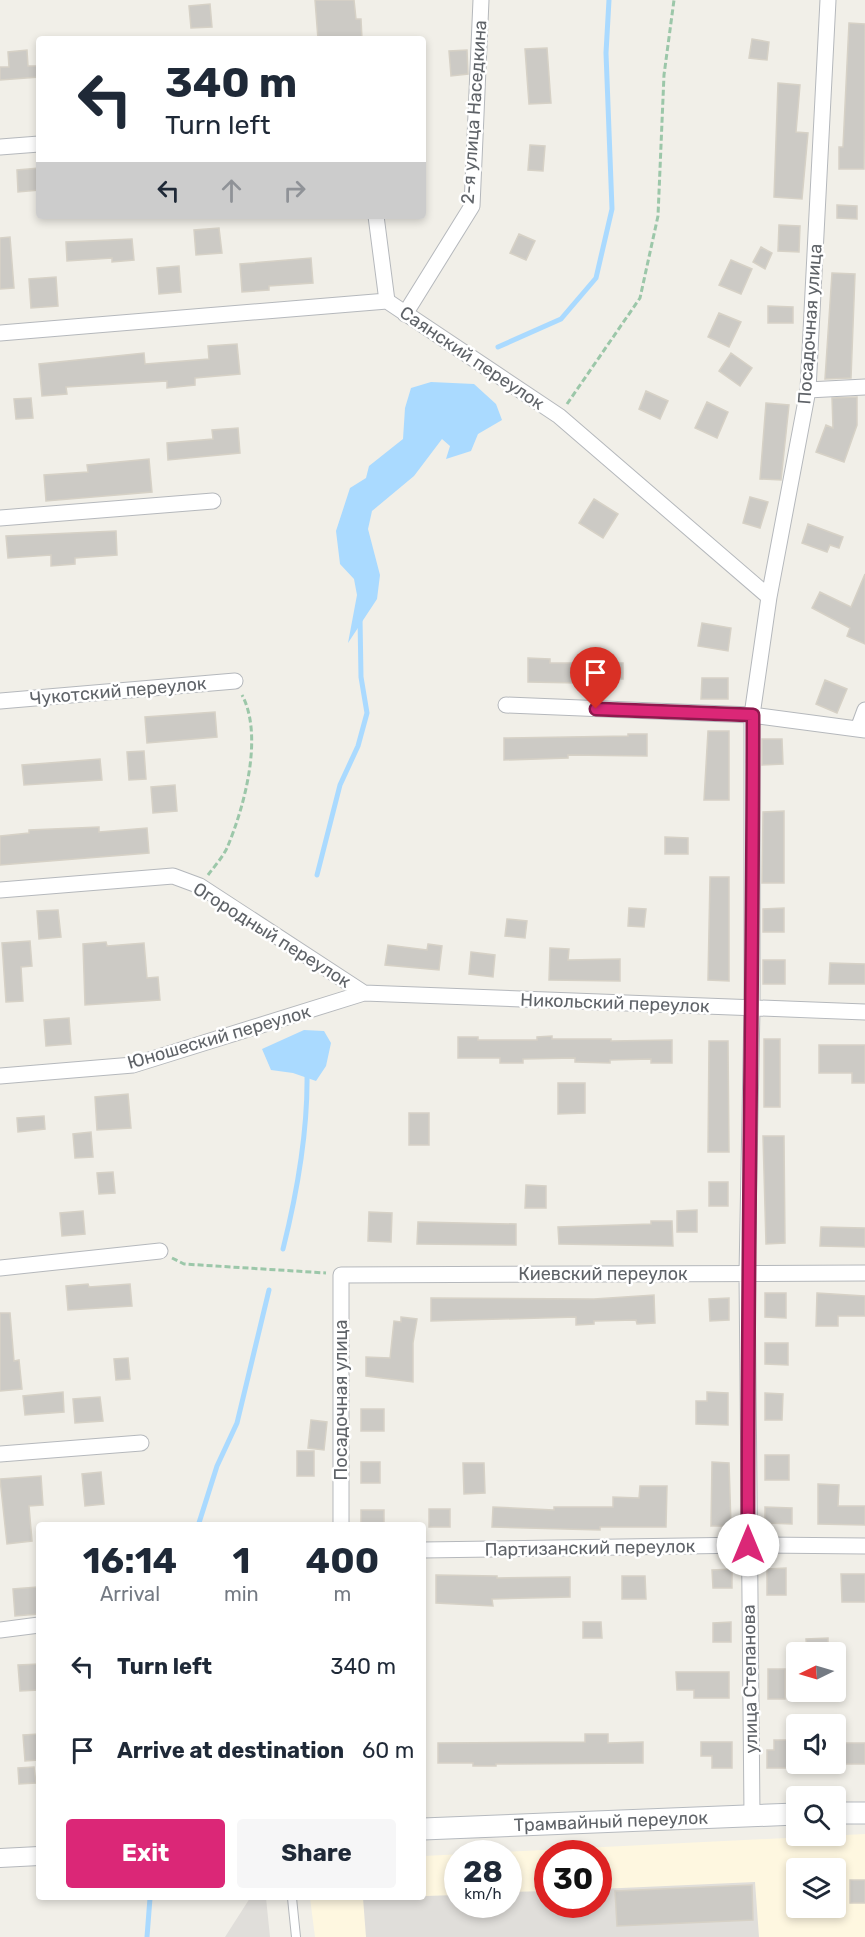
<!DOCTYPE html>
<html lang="en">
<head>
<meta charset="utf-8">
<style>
	body { margin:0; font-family:Rubik,sans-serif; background:#f6f6f7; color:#1f2937; height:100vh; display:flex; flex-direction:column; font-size:22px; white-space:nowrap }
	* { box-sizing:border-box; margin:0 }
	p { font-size:20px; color:#747a83 }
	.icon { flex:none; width:33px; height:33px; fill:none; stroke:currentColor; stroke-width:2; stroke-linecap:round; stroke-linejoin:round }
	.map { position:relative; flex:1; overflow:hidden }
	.side { position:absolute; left:36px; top:1522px; width:390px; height:378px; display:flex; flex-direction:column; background:#fff; border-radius:6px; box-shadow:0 3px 9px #0003 }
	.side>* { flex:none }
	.guide { position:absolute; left:36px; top:36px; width:390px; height:183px; border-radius:6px; box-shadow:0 3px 9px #0003; background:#fff; color:#1f2937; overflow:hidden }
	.needle { width:39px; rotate:265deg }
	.tools { position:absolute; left:786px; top:1642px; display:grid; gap:12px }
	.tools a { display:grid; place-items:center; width:60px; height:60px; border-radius:6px; background:#fff; box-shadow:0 3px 9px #0003; font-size:30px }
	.speed { position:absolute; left:444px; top:1840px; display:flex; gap:12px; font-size:30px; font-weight:700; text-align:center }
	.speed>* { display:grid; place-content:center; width:78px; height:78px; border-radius:50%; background:#fff; box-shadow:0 3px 9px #0003; line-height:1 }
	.speed small { font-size:15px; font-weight:400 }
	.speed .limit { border:9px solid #d22; background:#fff; color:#111 }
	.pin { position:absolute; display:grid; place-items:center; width:51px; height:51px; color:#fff; margin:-62px -26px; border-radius:50% 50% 50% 0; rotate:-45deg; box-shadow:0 0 6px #0007 }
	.pin .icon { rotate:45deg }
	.me { position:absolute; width:66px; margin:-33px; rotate:0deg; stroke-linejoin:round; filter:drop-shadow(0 0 4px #0008) }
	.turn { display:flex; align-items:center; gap:21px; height:126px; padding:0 30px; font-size:27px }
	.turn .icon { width:78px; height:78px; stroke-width:2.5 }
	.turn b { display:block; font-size:42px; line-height:51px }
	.lanes { display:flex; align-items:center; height:57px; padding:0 30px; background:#0003; justify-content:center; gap:30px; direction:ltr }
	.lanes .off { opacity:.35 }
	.eta { display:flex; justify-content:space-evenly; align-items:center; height:102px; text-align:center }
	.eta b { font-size:36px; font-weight:700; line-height:42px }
	.cta { display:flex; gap:12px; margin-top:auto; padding:12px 30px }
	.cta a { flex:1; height:69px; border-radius:6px; background:#db2777; color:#fff; font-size:24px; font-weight:700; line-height:69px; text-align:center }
	.cta a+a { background:#f6f6f7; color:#1f2937 }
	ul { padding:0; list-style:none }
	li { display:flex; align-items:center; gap:18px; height:84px; padding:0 30px }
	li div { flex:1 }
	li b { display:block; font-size:22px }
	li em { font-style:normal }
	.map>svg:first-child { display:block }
</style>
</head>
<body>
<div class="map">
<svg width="865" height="1937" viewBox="0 0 865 1937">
	<rect width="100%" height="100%" fill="#f1efe8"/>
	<path fill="#fef7e0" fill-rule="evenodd" d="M865,1834V1937H315L310,1898H423V1856ZM458,1854H508V1905H458ZM548,1854H598V1905H548ZM796,1869H836V1908H796Z"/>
	<path fill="#e0deda" d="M755,1882L759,1937H366L363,1898L457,1895L458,1905H508L509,1892L547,1891L548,1905H598L599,1889Z
		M250,1898H266L270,1937H225Z"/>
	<path fill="#aadaff" d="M431,382L474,384L496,404L502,420L478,434L471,451L446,459L450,446L442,439L414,476L372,511L368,529L380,575L377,599L348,643L357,595L354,579L340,564L336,531L350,488L366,478L369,466L403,439L405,408L411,388Z
		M304,1030L324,1031L331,1043L326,1066L316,1081L293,1073L271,1070L262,1049Z"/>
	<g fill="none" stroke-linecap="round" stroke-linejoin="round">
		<path stroke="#aadaff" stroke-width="5" d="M498,347L561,319L596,278L612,209L606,53L609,0
			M317,875L340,785L358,746L367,713L361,677L360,618
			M283,1249C297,1193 308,1132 307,1073
			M198,1526L217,1466L237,1423L269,1290
			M147,1937L150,1898"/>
	</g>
	<path fill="#cccac5" stroke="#d6d1c6" stroke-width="1.5" d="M315,0H354L356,19H361L362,39H318Z
		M210,4L212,27L191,28L189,6Z
		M849,23L865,24L864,169H839V147H843Z
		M752,39L769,42L767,60L749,58Z
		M547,48L551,103L529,104L525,49Z
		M27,50L28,66H39V77L0,80V67H9L8,52Z
		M467,50L468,74L451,76L449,51Z
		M778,83L800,85L796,132L808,133L802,199L774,197Z
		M530,145L545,146L543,171L528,170Z
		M39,168V190L18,192L17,170Z
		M837,205L857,206V219L837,218Z
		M779,225L800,226L799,252L778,251Z
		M219,228L222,253L196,255L194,230Z
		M519,234L535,241L526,260L510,253Z
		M10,237L14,288L0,289V238Z
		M132,239L134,260L112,262V258L67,261L66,242Z
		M761,247L772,253L765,269L753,262Z
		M311,258L313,283L269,286V290L242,292L240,264Z
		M731,260L752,269L741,294L719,285Z
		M179,266L181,292L159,294L157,268Z
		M832,273L855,274L851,378L825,379Z
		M56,277L58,306L31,308L29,279Z
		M768,306L793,307V323H768Z
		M719,313L741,322L729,347L708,337Z
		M237,344L240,374L195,378V385L167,388V381L66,387L67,394L42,396L39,364L144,353L145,364L209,359L208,346Z
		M731,353L752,368L740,386L719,371Z
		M646,391L668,401L660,419L639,409Z
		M857,397V425L844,462L816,452L826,425L833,428L832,398Z
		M31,398L33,418L16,419L14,399Z
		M707,402L728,412L717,438L695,428Z
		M766,403L789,405L781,480L760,479Z
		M238,428L240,453L168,460L167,443L213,439L212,430Z
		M149,459L152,492L46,501L44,475L88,472L87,465Z
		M750,497L768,502L760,528L743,523Z
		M594,499L618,514L603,538L579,523Z
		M808,524L843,537L839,548L830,545L827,552L802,543Z
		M116,531L117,555L75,558V564L51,566V555L8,558L6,536Z
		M865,574V644L847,636L850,628L812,608L820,592L851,607Z
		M702,623L731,628L728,651L698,646Z
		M528,658L550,659V663H623V679H578V683L528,682Z
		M702,678H728V699H701Z
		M825,680L847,689L837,713L816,704Z
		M215,712L217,737L147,743L145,717Z
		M708,731H729V800H704Z
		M628,734H647V756L568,755V758L504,760V738L628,736Z
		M762,739H782L783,764L762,765Z
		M144,751L146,779L129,780L127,752Z
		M100,759L102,780L24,785L22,765Z
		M175,785L177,811L153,813L151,787Z
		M784,811V883H762L763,812Z
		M99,827V832L147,828L149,853L0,865V836L29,833V830Z
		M665,837L688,838V854H665Z
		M710,877H729V981L708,980Z
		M629,908L646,909L644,927L628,926Z
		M784,908V932H763V909Z
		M58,910L61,937L39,939L37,911Z
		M507,919L527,921L525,938L505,936Z
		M30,941L32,966L21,967L23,1001L6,1002L2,943Z
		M106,942L107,946L144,943L147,978L158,977L160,1000L85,1005L83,944Z
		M428,944L442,946L439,970L385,965L388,945L427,950Z
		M550,948L569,949L568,960L620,959V981L549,980Z
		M471,952L495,955L493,977L469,974Z
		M763,960H785V984H763Z
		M830,963L865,964V984H829Z
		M69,1018L71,1044L46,1046L44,1020Z
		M552,1036V1039H611V1041L672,1040V1063H651V1059L610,1060V1063L575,1062V1058L523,1059V1063H500V1058H458V1037H478V1040H537V1037Z
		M764,1039H780V1107H764Z
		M709,1041H728L729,1152H708Z
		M819,1045H865V1083H852V1073H819Z
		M558,1083H585V1113L558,1114Z
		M128,1094L131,1128L97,1130L95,1097Z
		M409,1113H429V1145H409Z
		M44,1116L45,1129L18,1132L17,1118Z
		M91,1132L93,1157L75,1158L73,1134Z
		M763,1136H784L785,1243L766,1244Z
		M113,1172L115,1193L99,1194L97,1173Z
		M709,1182H728V1206H709Z
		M526,1185L546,1186V1208H525Z
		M697,1210V1232H677V1211Z
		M83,1211L85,1234L62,1236L60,1213Z
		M369,1212L392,1213L391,1242L368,1241Z
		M651,1221H672L673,1246L559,1244L558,1227L651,1224Z
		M418,1222L516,1224V1245L417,1244Z
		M821,1227L865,1228V1247L820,1246Z
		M88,1284L89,1287L130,1284L132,1306L68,1310L66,1286Z
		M765,1293H786V1318L765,1317Z
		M817,1293L865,1296V1316H838V1326H816Z
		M654,1295L655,1323L637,1324L636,1320L594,1321V1324L576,1325V1317L431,1321V1298L594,1299Z
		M729,1298V1320L710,1321L709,1299Z
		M0,1313H10L14,1361L19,1360L22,1389L0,1391Z
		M401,1317L417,1319L413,1343V1382L366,1376V1357L390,1358L394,1321L401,1322Z
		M765,1343H788V1365L765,1364Z
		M128,1358L130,1379L116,1380L114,1359Z
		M63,1392L64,1412L25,1415L23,1396Z
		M707,1392L728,1393V1425L696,1424V1401H707Z
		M765,1393L783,1394L782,1420H765Z
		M100,1397L103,1421L75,1423L73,1399Z
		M361,1409H384V1431H361Z
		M311,1420L327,1422L324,1450L308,1448Z
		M297,1451H314V1476H297Z
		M765,1455H789V1480H765Z
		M361,1462H380V1483H361Z
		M712,1462L729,1463L731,1526H711Z
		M463,1463H484L485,1493L464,1494Z
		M101,1472L104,1504L85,1506L82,1474Z
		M41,1476L43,1505L29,1506L32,1541L7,1544L0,1479Z
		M818,1484L839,1485L838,1506H865V1525L818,1524Z
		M640,1486H667L666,1527H600V1530L492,1527L493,1507L554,1510V1507H613V1497L639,1498Z
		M765,1507L792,1508V1524L765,1523Z
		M429,1509H450V1527H429Z
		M361,1510H384V1526H361Z
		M786,1568V1595H767V1569Z
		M732,1569V1588H713L712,1570Z
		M841,1574H865V1602H842Z
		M436,1575L497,1576V1578L570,1577V1597L492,1599L493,1606L436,1603Z
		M622,1576H645L646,1599H622Z
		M37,1587L39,1614L15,1616L13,1589Z
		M583,1622H601L602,1638H583Z
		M731,1622V1642H713V1623Z
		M828,1638V1653H807L806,1639Z
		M39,1664V1690L20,1691L18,1665Z
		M768,1669H785V1699H768Z
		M676,1672H729V1698H694V1690H677Z
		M39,1734V1760L25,1761L23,1735Z
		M585,1734H608V1743L643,1742V1763L496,1764V1766H473V1763H438V1743L585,1742Z
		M774,1740H787V1768H767V1750H774Z
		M701,1742H732V1768H712V1756H701Z
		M844,1743H865V1764H844Z
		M34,1767L36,1783L19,1784L18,1768Z
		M850,1880H865V1903H850Z
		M752,1885L753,1920L617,1926L615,1891Z"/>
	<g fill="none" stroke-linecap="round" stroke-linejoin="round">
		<defs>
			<path id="service" d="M292,1898L296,1937"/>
			<path id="minor" d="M0,147L39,144
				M376,216L387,301
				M405,314L472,206L481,0
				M0,333L387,301L559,416L769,597
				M808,390L865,387
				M0,518L213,501
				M0,701L235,681
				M506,705L752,715L865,730
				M858,729L865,710
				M0,890L173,876L200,886L364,993
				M0,1076L133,1065L364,993L865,1012
				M0,1268L160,1251
				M0,1454L141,1443
				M341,1526V1275L865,1273
				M423,1550L749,1545L865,1546
				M0,1630L39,1625
				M752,1815L747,1274L752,1008V715L769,597L808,390L828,0"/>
			<path id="tertiary" d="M0,1858L39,1856"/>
			<g id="secondary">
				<path d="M836,1813H865"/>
				<path id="s1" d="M423,1829L796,1814"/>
			</g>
		</defs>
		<use href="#service" stroke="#b5b8bc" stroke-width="10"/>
		<use href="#minor" stroke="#b5b8bc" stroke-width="17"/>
		<use href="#tertiary" stroke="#b5b8bc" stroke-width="20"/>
		<use href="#secondary" stroke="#b6babf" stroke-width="23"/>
		<path stroke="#9cc7a9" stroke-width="3" stroke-dasharray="6 3" stroke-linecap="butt" d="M567,404L640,298L658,216L664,75L674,0
			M208,875C214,867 222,858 227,848C244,808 264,736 242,695
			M172,1258L184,1264L326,1273"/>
		<use href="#service" stroke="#fff" stroke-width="8"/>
		<use href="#minor" stroke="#fff" stroke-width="15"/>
		<use href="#tertiary" stroke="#fff" stroke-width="18"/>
		<use href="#secondary" stroke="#fff" stroke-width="21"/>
	</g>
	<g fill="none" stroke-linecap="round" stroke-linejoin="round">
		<defs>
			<path id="route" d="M596,709L753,715C753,992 747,1268 748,1545"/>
		</defs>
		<use href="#route" stroke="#8e194d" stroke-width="15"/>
		<use href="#route" stroke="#db2777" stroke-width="10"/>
	</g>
	<g text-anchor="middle" stroke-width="5" stroke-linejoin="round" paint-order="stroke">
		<g font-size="18" fill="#5f6368" stroke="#fff">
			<text transform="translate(474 112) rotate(-86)" y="6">2-я улица Наседкина</text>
			<text transform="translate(810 324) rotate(-86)" y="6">Посадочная улица</text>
			<text transform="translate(472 358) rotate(34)" y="6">Саянский переулок</text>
			<text transform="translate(118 691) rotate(-5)" y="6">Чукотский переулок</text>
			<text transform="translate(272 935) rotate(32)" y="6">Огородный переулок</text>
			<text transform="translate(615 1003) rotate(2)" y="6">Никольский переулок</text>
			<text transform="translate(219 1037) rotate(-16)" y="6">Юношеский переулок</text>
			<text x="603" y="1280">Киевский переулок</text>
			<text transform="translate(341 1400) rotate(-90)" y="6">Посадочная улица</text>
			<text transform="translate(590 1548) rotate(-1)" y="6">Партизанский переулок</text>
			<text transform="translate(750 1679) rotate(-91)" y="6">улица Степанова</text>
			<text dy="6" stroke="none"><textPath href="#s1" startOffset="188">Трамвайный переулок</textPath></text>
		</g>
	</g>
</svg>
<div class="tools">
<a><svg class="needle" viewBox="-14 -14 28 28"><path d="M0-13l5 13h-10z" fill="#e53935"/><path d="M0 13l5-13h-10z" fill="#747a83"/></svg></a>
<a><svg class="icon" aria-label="sound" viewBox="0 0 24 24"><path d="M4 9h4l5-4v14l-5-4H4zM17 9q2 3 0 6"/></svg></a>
<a><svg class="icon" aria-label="search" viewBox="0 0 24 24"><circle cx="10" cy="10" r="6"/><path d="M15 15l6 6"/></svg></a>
<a><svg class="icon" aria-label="layers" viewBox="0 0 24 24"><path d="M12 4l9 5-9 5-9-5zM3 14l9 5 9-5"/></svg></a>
</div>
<div class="speed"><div>28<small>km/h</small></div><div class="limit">30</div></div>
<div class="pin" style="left:596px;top:709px;background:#d93025"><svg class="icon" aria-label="arrive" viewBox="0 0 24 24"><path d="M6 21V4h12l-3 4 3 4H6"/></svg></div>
<svg class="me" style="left:748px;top:1545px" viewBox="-20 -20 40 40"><circle r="19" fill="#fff"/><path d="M0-13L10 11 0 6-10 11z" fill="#db2777"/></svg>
<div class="guide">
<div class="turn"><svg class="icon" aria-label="left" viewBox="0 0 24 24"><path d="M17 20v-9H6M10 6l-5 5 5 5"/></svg><div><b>340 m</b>Turn left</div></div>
<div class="lanes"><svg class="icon" aria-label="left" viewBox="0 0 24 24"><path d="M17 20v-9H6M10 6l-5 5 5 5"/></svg><svg class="icon off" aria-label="ahead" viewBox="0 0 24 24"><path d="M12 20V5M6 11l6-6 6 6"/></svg><svg class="icon off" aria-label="right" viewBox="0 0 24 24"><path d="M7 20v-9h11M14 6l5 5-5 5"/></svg></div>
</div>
<section class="side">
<div class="eta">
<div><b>16:14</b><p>Arrival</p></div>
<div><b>1</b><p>min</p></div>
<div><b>400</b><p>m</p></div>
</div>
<ul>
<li><svg class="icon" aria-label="left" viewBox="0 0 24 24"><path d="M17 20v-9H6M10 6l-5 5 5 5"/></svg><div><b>Turn left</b></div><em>340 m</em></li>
<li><svg class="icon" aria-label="arrive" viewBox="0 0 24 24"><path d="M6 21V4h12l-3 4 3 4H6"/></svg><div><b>Arrive at destination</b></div><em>60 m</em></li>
</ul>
<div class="cta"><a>Exit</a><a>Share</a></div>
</section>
</div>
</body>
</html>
